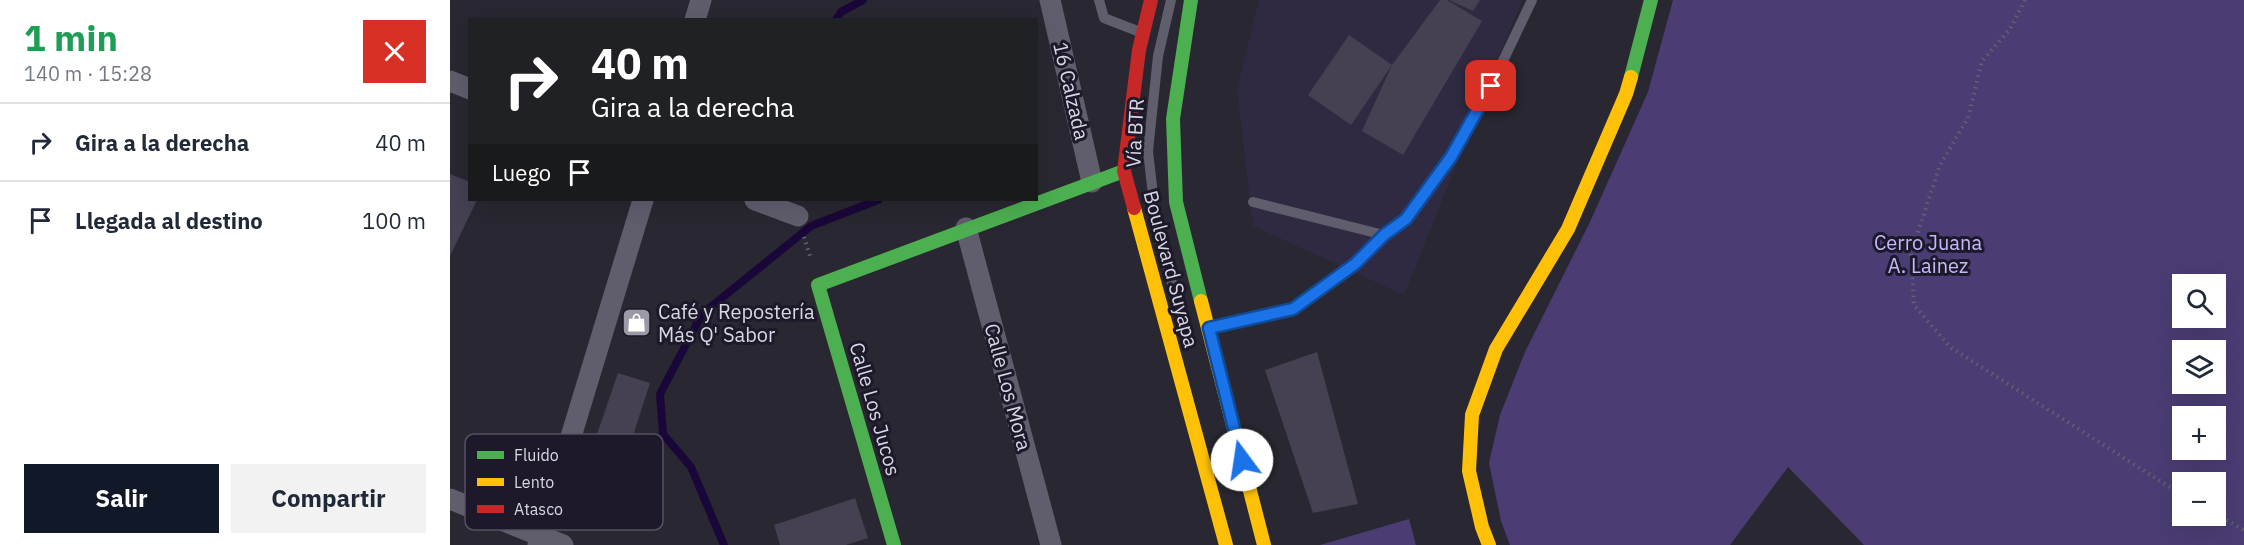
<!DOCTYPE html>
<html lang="es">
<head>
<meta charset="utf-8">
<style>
	body { margin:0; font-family:"IBM Plex Sans",sans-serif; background:#f2f2f3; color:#1f2937; height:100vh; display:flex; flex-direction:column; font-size:22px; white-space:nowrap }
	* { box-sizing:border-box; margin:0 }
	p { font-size:20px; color:#747a83 }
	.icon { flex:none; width:33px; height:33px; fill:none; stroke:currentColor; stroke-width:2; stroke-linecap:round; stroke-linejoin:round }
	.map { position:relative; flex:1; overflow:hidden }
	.sheet { display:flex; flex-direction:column; background:#fff; width:450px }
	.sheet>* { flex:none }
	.guide { position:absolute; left:18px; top:18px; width:570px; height:183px; border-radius:0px; box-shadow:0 6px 24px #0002; background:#202124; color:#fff; overflow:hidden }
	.tools { position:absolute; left:1722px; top:274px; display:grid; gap:12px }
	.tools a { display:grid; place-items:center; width:54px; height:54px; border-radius:0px; background:#fff; box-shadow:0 6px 24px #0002; font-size:30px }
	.pin { position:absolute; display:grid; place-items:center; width:51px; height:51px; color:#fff; margin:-26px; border-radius:12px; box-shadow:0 3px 9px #0006 }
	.me { position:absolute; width:66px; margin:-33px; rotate:346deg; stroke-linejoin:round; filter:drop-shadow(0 0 4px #0008) }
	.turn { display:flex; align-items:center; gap:21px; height:126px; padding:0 24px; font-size:27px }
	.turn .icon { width:78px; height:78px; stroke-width:2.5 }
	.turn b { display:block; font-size:42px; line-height:51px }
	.then { display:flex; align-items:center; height:57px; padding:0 24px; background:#0003; gap:12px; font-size:22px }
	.round { display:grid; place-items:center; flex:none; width:63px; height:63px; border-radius:0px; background:#f2f2f3 }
	.summary { display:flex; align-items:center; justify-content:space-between; height:102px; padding:0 24px }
	h1 { font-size:36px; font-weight:800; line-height:45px; color:#1e9e55 }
	.action { display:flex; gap:12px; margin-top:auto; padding:12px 24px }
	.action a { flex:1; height:69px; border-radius:0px; background:#111827; color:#fff; font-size:24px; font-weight:800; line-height:69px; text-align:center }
	.action a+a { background:#f2f2f3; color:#1f2937 }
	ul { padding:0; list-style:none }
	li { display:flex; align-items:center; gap:18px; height:78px; padding:0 24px; border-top:2px solid #e0e1e3 }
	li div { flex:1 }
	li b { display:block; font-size:22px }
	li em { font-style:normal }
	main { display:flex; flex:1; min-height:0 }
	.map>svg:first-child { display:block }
</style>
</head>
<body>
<main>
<section class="sheet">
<div class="summary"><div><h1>1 min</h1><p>140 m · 15:28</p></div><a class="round" style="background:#d93025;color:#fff"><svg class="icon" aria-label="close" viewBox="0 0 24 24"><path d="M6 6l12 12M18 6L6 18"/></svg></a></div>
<ul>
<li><svg class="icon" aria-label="right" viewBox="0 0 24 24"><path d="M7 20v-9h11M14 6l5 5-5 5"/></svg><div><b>Gira a la derecha</b></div><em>40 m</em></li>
<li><svg class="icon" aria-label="arrive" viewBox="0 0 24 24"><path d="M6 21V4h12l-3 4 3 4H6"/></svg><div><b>Llegada al destino</b></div><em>100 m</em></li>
</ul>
<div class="action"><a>Salir</a><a>Compartir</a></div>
</section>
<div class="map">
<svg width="1794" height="545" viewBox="0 0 1794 545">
	<rect width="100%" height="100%" fill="#292731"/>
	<path fill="#2f2a41" d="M809,0H1072L954,295L803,226L787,89Z"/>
	<path fill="#4b3d74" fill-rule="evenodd" d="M1223,0H1794V545H1414L1338,467L1280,545H1060L1051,521L1039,463L1050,415L1075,352L1140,222L1198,92ZM1732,285H1766V318H1732ZM1732,351H1766V384H1732ZM1732,417H1766V450H1732ZM1732,483H1766V516H1732Z
		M959,519L966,545H870Z"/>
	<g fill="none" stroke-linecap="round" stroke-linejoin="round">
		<path stroke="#1a0739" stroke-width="8" d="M386,20L391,12L413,0
			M274,545L241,467L213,434L210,394L252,314L361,226L428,200"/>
	</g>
	<path fill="#454052" d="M990,0H997L1032,21L953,155L912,131L942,65Z
		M999,0H1030L1023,11Z
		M899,35L942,65L901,125L858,95Z
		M0,174L20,182V200H27L0,256Z
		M867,352L908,504L863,513L815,370Z
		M168,373L200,383L178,451L145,440Z
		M405,498L418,538L396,545H330L324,525Z"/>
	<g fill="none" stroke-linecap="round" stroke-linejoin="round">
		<path stroke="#63616d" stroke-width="4" stroke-dasharray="1.5 4.5" stroke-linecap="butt" d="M1575,0L1560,29L1532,61L1518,118L1490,165L1461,253L1464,305L1500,347L1732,495
			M354,237L361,259
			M1766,514L1794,530"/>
		<path stroke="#605d6d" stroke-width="10" d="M649,0L654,18L690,32
			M721,0L708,56L698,151L707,230L737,336
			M803,202L934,235
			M760,327L843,309L905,264L934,235L956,219L1001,157L1041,86L1082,0"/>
		<path stroke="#605d6d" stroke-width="21" d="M600,0L642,182
			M245,20L251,0
			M0,81L20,89
			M305,200L348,216
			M516,228L601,545
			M0,499L113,545
			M88,545L193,200"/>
		<path stroke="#4caf50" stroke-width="14" d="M741,0L723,119L726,202L751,301
			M1181,77L1201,0
			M444,545L368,285L674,171"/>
		<path stroke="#ffc107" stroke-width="14" d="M684,208L776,545
			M751,301L814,545
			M1039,545L1032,527L1019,471L1022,415L1046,349L1118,229L1176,94L1181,77"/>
		<path stroke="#c62828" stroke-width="14" d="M684,208L674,171L689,50L701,0"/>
	</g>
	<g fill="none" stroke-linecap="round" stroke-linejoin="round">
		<defs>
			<path id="route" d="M792,460L759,328L843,309L905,264L934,235L956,219L1001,157L1041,86"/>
		</defs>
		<use href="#route" stroke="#114b97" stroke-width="15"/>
		<use href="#route" stroke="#1a73e8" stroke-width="10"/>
	</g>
	<defs>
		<symbol id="shop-square" viewBox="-11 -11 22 22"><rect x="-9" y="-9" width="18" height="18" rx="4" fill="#9b99a5" stroke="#1d192b"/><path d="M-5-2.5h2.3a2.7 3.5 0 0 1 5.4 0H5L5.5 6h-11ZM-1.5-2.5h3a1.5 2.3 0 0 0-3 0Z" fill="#fff"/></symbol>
	</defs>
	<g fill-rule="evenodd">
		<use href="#shop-square" x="170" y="306" width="33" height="33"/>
	</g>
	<g text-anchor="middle" stroke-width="6" stroke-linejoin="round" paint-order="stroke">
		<g font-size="20" fill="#d9d7e4" stroke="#1d192b">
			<text transform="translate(621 91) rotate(77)" y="7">16 Calzada</text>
			<text transform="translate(685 133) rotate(-87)" y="7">Vía BTR</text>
			<text transform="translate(721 269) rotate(75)" y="7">Boulevard Suyapa</text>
			<text transform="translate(558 387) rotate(75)" y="7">Calle Los Mora</text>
			<text transform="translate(425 409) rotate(74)" y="7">Calle Los Jucos</text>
		</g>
		<g font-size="20" fill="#c5b9f9" stroke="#1d192b">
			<text x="1478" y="250">Cerro Juana<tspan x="1478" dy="23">A. Lainez</tspan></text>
		</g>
		<g font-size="20" fill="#d9d7e4" stroke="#1d192b" text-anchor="start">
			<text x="208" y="319">Café y Repostería<tspan x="208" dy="23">Más Q' Sabor</tspan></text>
		</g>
	</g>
	<rect x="15" y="434" width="198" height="96" rx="9" fill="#1d192b" stroke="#555262" stroke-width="1.5"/>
	<rect x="27" y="451" width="27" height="8" fill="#4caf50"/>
	<rect x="27" y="478" width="27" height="8" fill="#ffc107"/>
	<rect x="27" y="505" width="27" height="8" fill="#c62828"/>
	<g font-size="16" fill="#d9d7e4">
		<text x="64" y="461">Fluido</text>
		<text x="64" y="488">Lento</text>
		<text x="64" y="515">Atasco</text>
	</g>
</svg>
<div class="tools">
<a><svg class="icon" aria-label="search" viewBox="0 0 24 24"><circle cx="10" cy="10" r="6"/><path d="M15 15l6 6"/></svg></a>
<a><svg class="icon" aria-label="layers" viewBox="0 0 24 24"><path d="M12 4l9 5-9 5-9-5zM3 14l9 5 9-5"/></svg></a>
<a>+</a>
<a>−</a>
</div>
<div class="pin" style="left:1041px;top:86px;background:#d93025"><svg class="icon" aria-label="arrive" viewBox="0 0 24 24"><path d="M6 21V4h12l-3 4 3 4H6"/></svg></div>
<svg class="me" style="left:792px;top:460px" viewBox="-20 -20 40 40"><circle r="19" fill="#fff"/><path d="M0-13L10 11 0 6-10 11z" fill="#1a73e8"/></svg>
<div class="guide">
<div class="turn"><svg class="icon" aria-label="right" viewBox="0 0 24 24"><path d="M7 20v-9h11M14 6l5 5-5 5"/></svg><div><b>40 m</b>Gira a la derecha</div></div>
<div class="then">Luego<svg class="icon" aria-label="arrive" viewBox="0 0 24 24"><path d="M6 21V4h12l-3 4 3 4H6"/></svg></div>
</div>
</div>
</main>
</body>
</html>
